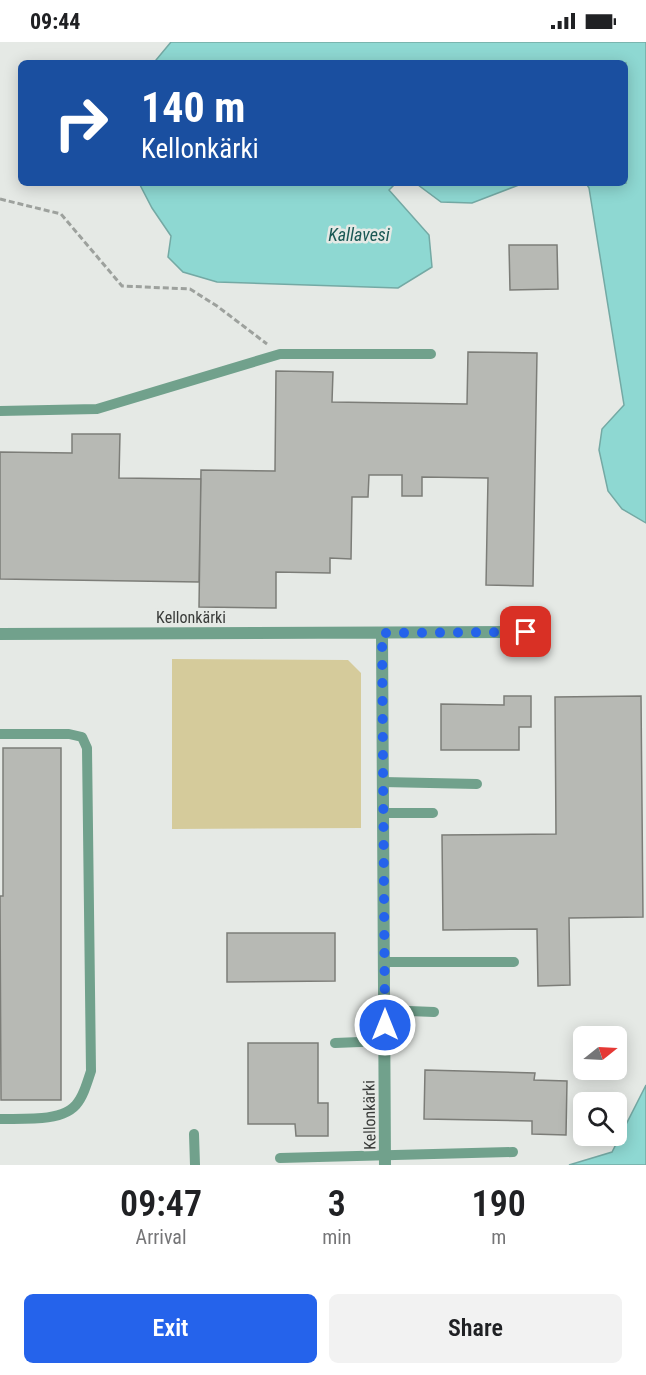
<!DOCTYPE html>
<html lang="en">
<head>
<meta charset="utf-8">
<style>
	body { margin:0; font-family:"Roboto Condensed",sans-serif; background:#f2f2f2; color:#202124; height:100vh; display:flex; flex-direction:column; font-size:22px; white-space:nowrap }
	* { box-sizing:border-box; margin:0 }
	p { font-size:20px; color:#757577 }
	.icon { flex:none; width:33px; height:33px; fill:none; stroke:currentColor; stroke-width:2; stroke-linecap:round; stroke-linejoin:round }
	.map { position:relative; height:1123px; overflow:hidden }
	.drawer { display:flex; flex-direction:column; background:#fff; flex:1 }
	.drawer>* { flex:none }
	.top-card { position:absolute; left:18px; top:18px; width:610px; height:126px; border-radius:9px; box-shadow:0 3px 15px #0003; background:#1a4fa0; color:#fff; overflow:hidden }
	.needle { width:39px; rotate:72deg }
	.tools { position:absolute; left:573px; top:984px; display:grid; gap:12px }
	.tools a { display:grid; place-items:center; width:54px; height:54px; border-radius:9px; background:#fff; box-shadow:0 3px 15px #0003; font-size:30px }
	.pin { position:absolute; display:grid; place-items:center; width:51px; height:51px; color:#fff; margin:-26px; border-radius:12px; box-shadow:0 3px 9px #0006 }
	.me { position:absolute; width:66px; margin:-33px; rotate:0deg; stroke-linejoin:round; filter:drop-shadow(0 0 4px #0008) }
	.turn { display:flex; align-items:center; gap:21px; height:126px; padding:0 24px; font-size:27px }
	.turn .icon { width:78px; height:78px; stroke-width:2.5 }
	.turn b { display:block; font-size:42px; line-height:51px }
	.eta { display:flex; justify-content:space-evenly; align-items:center; height:102px; text-align:center }
	.eta b { font-size:36px; font-weight:600; line-height:42px }
	.button { display:flex; gap:12px; margin-top:auto; padding:12px 24px }
	.button a { flex:1; height:69px; border-radius:9px; background:#2563eb; color:#fff; font-size:24px; font-weight:600; line-height:69px; text-align:center }
	.button a+a { background:#f2f2f2; color:#202124 }
	.status { display:flex; justify-content:space-between; align-items:center; height:42px; padding:0 30px; background:#fff; direction:ltr }
	.status svg { height:16px; fill:currentColor }
	.map>svg:first-child { display:block }
</style>
</head>
<body>
<div class="status"><b>09:44</b><svg viewBox="0 0 49 12"><path d="M0 12V9h3v3zM5 12V6h3v6zM10 12V3h3v9zM15 12V0h3v12zM26 1h20v11H26zM47 4h2v5h-2z"/></svg></div>
<div class="map">
<svg width="646" height="1123" viewBox="0 0 646 1123">
	<rect width="100%" height="100%" fill="#e5e9e5"/>
	<path fill="#d5cb9b" d="M172,617L348,618L361,631V786L172,787Z"/>
	<path fill="#8ed8d2" stroke="#74a9a4" stroke-width="1.5" d="M171,0H646V481L622,467L608,449L599,408L602,387L624,363L589,146L586,141H626V21H156V18Z
		M139,141H396L389,148L429,193L432,225L398,246L217,240L183,230L168,215L171,194L152,166Z
		M405,141H524L472,161L441,160L418,143Z
		M646,1043V1123H569L612,1110Z"/>
	<path fill="#b7b9b4" stroke="#7c7d78" stroke-width="1.5" d="M509,203H557L558,247L510,248Z
		M468,310L537,311L533,544L486,543L488,436L422,435V454H402V433H369L368,455H352L351,517L330,516V531L276,530V566L199,565L201,428L275,429L276,329L333,330L332,360L467,362Z
		M72,392H120L119,436L201,437L199,540L0,537V410L72,411Z
		M504,654H531V685H519V708H441V662L504,663Z
		M641,654L643,875L569,876L570,943L538,944L537,887L443,888L442,793L556,792L555,655Z
		M3,706H61V1058H1L0,854H3Z
		M227,891H335V939L227,940Z
		M248,1001H318V1061H328V1094H296L295,1082H248Z
		M425,1028L535,1031L534,1038L567,1039L566,1093L532,1092V1079L424,1077Z"/>
	<g fill="none" stroke-linecap="round" stroke-linejoin="round">
		<path stroke="#9da19d" stroke-width="3" stroke-dasharray="6 3" stroke-linecap="butt" d="M0,157L61,172L122,244L190,247L217,264L267,302"/>
		<path stroke="#71a18c" stroke-width="10" d="M0,369L97,367L280,312H431
			M0,692H69L82,695L87,706L91,1029C81,1060 77,1073 42,1076C28,1077 14,1077 0,1077
			M383,740L477,742
			M383,771H433
			M384,920H514
			M384,968L434,970
			M335,1001L385,999
			M194,1092L195,1123
			M280,1116L513,1110"/>
		<path stroke="#71a18c" stroke-width="12" d="M382,591L385,1123
			M0,592L527,590"/>
	</g>
	<g fill="none" stroke-linecap="round" stroke-linejoin="round">
		<path stroke="#2563eb" stroke-width="10" stroke-dasharray="0 18" d="M385,983L382,591L526,590"/>
	</g>
	<g text-anchor="middle" stroke-width="5" stroke-linejoin="round" paint-order="stroke">
		<g font-size="16" fill="#393b39" stroke="#e5e9e5">
			<text x="191" y="581">Kellonkärki</text>
			<text transform="translate(369 1073) rotate(-91)" y="6">Kellonkärki</text>
		</g>
		<g font-size="18" font-style="italic" fill="#1a5854" stroke="#e5e9e5">
			<text x="359" y="199">Kallavesi</text>
		</g>
	</g>
</svg>
<div class="tools">
<a><svg class="needle" viewBox="-14 -14 28 28"><path d="M0-13l5 13h-10z" fill="#e53935"/><path d="M0 13l5-13h-10z" fill="#757577"/></svg></a>
<a><svg class="icon" aria-label="search" viewBox="0 0 24 24"><circle cx="10" cy="10" r="6"/><path d="M15 15l6 6"/></svg></a>
</div>
<div class="pin" style="left:526px;top:590px;background:#d93025"><svg class="icon" aria-label="arrive" viewBox="0 0 24 24"><path d="M6 21V4h12l-3 4 3 4H6"/></svg></div>
<svg class="me" style="left:385px;top:983px" viewBox="-20 -20 40 40"><circle r="17" fill="#2563eb" stroke="#fff" stroke-width="3"/><path d="M0-11L8 9 0 5-8 9z" fill="#fff"/></svg>
<div class="top-card">
<div class="turn"><svg class="icon" aria-label="right" viewBox="0 0 24 24"><path d="M7 20v-9h11M14 6l5 5-5 5"/></svg><div><b>140 m</b>Kellonkärki</div></div>
</div>
</div>
<section class="drawer">
<div class="eta">
<div><b>09:47</b><p>Arrival</p></div>
<div><b>3</b><p>min</p></div>
<div><b>190</b><p>m</p></div>
</div>
<div class="button"><a>Exit</a><a>Share</a></div>
</section>
</body>
</html>
